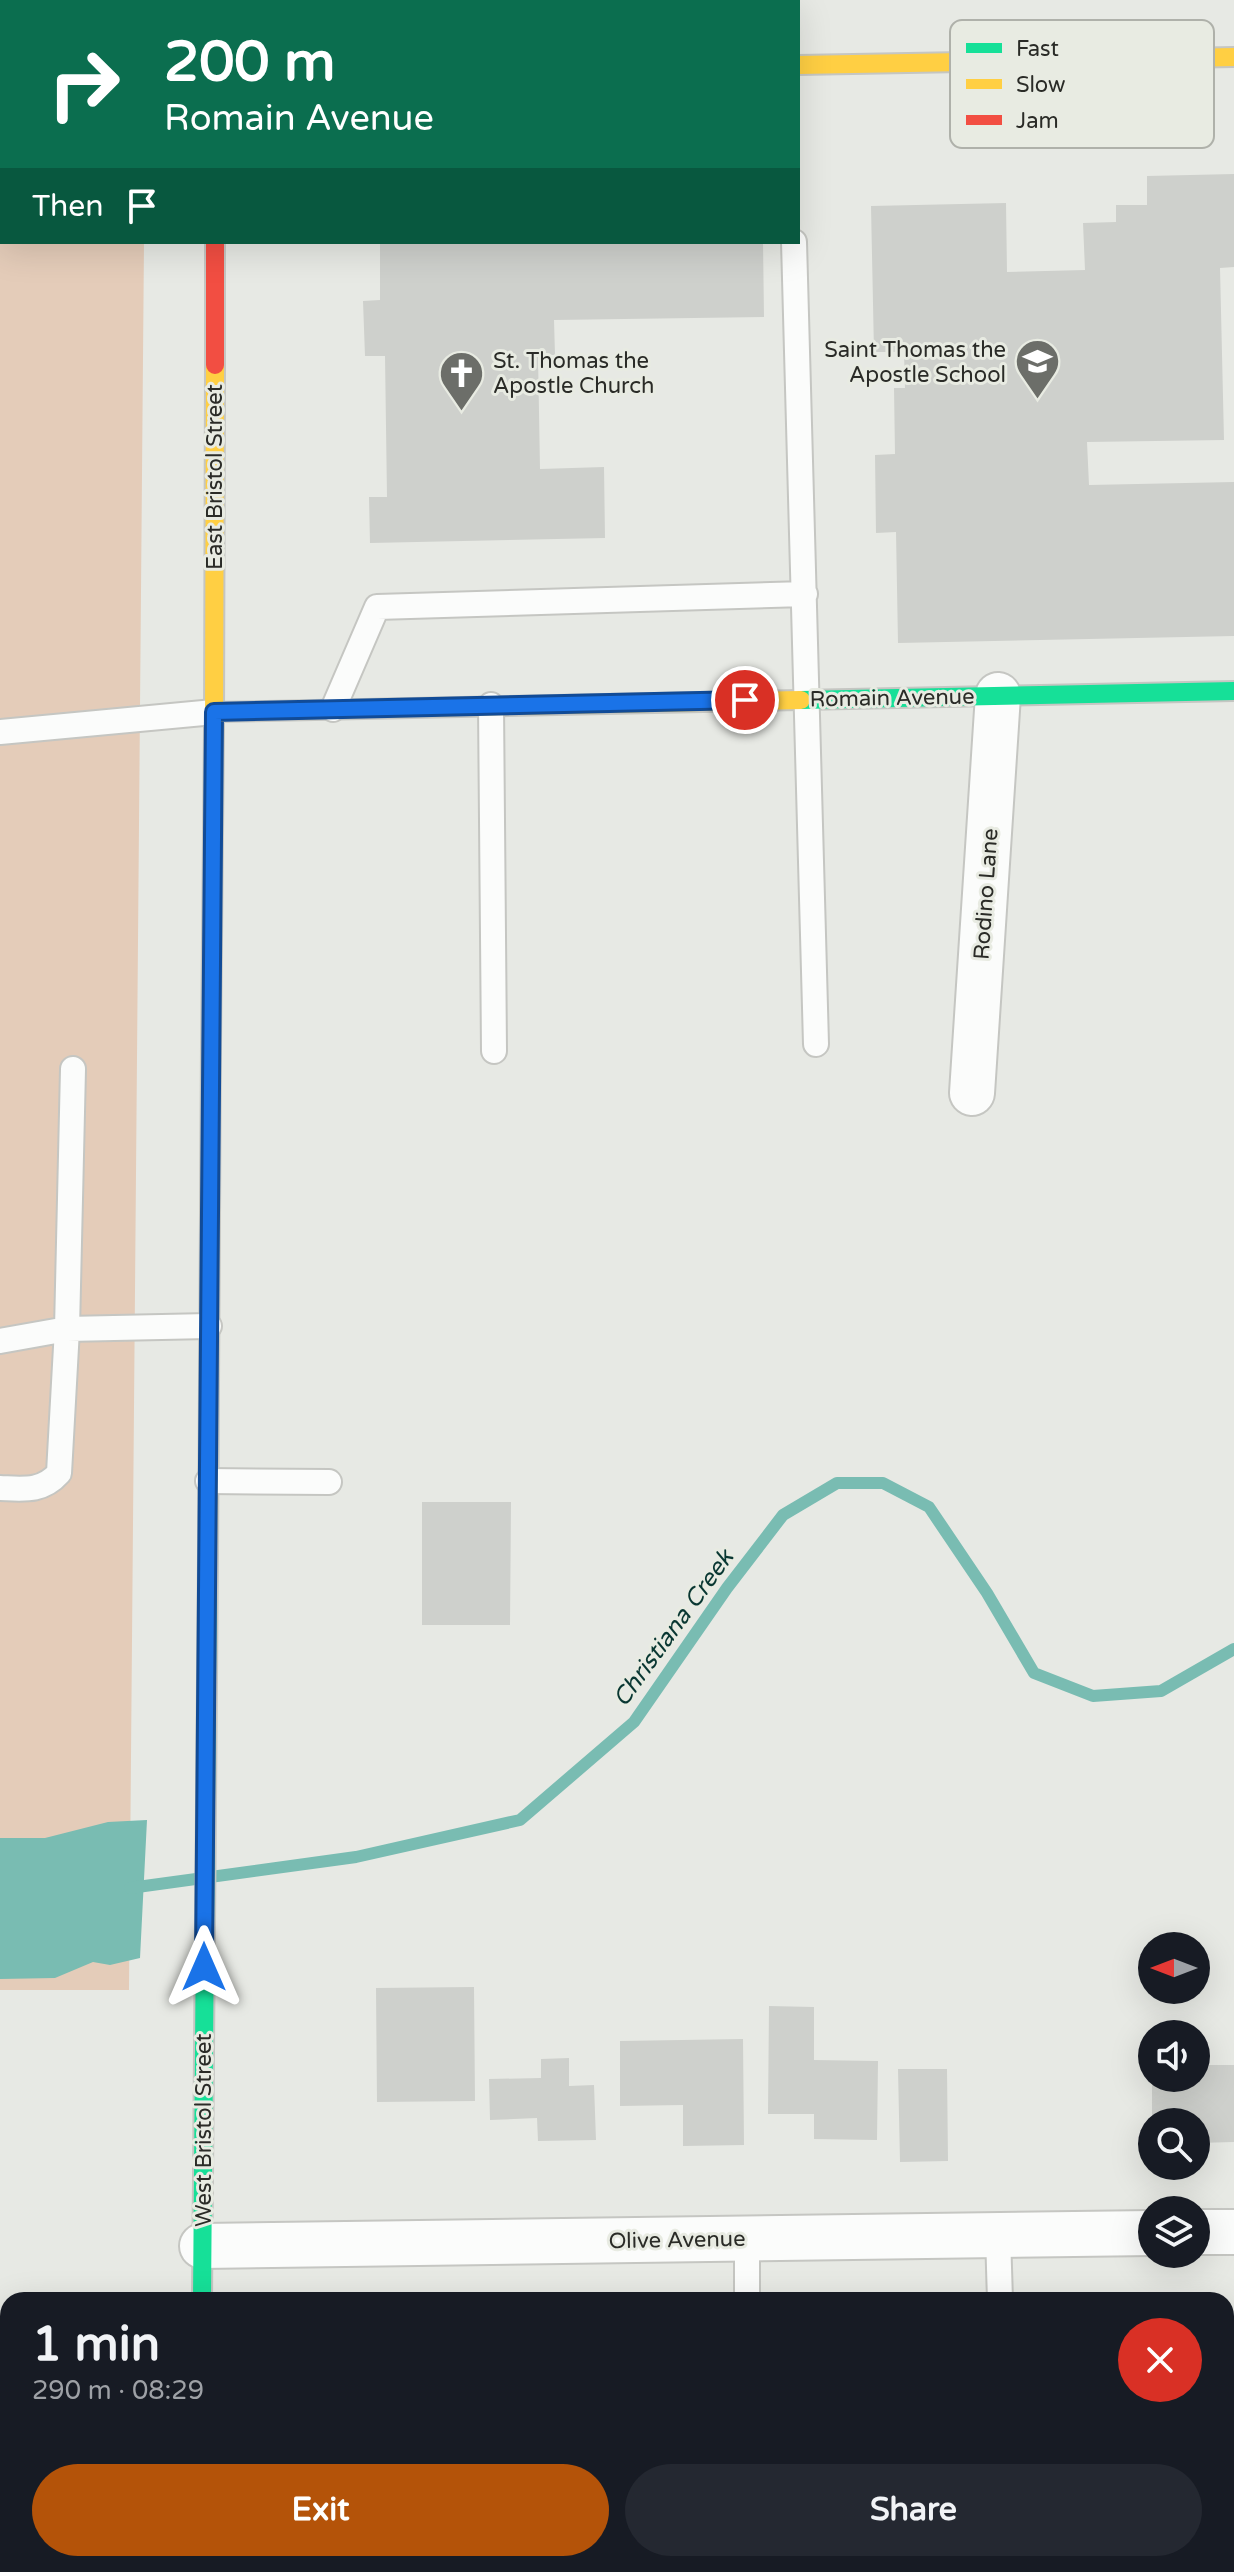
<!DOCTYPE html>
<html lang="en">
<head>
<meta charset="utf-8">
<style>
	body { margin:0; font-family:"Varela Round",sans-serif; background:#242831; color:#f1f3f6; height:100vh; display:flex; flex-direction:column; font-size:30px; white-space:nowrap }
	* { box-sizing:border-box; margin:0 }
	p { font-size:26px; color:#9ea1a6 }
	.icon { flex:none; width:44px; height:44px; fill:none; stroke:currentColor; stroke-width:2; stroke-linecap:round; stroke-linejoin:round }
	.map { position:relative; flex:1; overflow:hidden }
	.panel { position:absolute; left:0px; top:2292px; width:1234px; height:280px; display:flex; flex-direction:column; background:#171b24; border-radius:24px 24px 0 0; box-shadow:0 8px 32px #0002 }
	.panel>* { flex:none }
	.banner { position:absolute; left:0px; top:0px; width:800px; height:244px; box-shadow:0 8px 32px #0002; background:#0b6e4f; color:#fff; overflow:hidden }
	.needle { width:52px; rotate:270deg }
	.tools { position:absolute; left:1138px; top:1932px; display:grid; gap:16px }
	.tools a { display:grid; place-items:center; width:72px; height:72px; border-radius:50%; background:#171b24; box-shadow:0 8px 32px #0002; font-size:40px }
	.pin { position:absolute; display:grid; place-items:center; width:68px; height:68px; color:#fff; margin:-34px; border:4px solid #fff; border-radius:50%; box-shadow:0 2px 8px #0007 }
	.me { position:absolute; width:88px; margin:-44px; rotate:0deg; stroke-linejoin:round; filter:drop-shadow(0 0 6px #0008) }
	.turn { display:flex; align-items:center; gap:28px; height:168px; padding:0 32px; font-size:36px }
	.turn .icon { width:104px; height:104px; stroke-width:2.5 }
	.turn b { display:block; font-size:56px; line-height:68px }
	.then { display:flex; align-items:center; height:76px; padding:0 32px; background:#0003; gap:16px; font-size:30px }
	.round { display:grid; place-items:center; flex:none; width:84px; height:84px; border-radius:42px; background:#242831 }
	.head { display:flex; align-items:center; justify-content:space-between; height:136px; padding:0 32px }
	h1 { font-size:48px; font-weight:800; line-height:60px }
	.cta { display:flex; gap:16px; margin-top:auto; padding:16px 32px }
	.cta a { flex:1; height:92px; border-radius:48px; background:#b45309; color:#fff; font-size:32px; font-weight:800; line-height:92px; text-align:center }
	.cta a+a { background:#242831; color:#f1f3f6 }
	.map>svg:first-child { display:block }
</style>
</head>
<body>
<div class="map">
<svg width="1234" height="2572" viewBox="0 0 1234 2572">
	<rect width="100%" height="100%" fill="#e7e9e4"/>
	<path fill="#e4ccb9" d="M0,0H146V2H2V242H144L129,1990H0Z"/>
	<path fill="#79bcb2" d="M147,1820L140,1958L110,1965L93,1962L55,1978L0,1979V1838H45L108,1822Z"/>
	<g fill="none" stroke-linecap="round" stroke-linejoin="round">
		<path stroke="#79bcb2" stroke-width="12" d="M130,1888L356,1857L520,1820L634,1722L727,1588L783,1515L837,1483H883L929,1507L987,1593L1034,1673L1093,1696L1161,1691L1234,1649"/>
	</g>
	<path fill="#ced0cc" d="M1234,174V267L1220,268L1224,440L1087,442L1089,485L1234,482V636L898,643L896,532L876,533L875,455L895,454L894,388H905L904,352H874L871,206L1006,203L1007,272L1085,270L1083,223L1116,222V205H1147V176Z
		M380,242H763L764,317L554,320L555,355H538L540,469L604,467L605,538L370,543L369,497H387L385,356H365L363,301L380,300Z
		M422,1502H511L510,1625H422Z
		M474,1987L475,2101L377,2102L376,1988Z
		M769,2006L814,2007V2060L878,2061L877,2140L814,2139V2114H768Z
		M743,2039L744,2145L683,2146V2105L620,2106V2041Z
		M569,2058V2086L594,2085L596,2140L538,2141L537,2118L490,2120L489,2079L541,2078V2059Z
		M1196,2065H1234V2142L1197,2143L1196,2122H1152V2078H1196Z
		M898,2069H947L948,2161L900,2162Z
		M1226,2373H1234V2533H1231V2572H1176V2564H1226Z"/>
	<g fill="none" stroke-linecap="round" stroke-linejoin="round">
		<defs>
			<path id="lane" d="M523,0V2
				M794,242L816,1044
				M491,705L494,1051
				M333,709L377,607L805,594
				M0,732L214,712
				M0,1341L67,1329L209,1326
				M208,1481L329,1482
				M0,1488C24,1489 42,1492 59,1473L67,1329L73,1069
				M998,2235L1000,2300
				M747,2238V2300
				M747,2564V2572"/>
			<path id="street" d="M972,1093L998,695
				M1196,2232H1234
				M202,2246L1152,2233
				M0,2515L8,2516"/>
			<path id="fast" d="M215,0V2
				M801,700L1234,691
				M202,2300L208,1554"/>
			<path id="slow" d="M798,65L1234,57
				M214,712L801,700
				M214,728L215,365
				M208,1554L211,1045"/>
			<path id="jam" d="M215,365V242
				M211,1045L214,728
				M201,2564V2572"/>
		</defs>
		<use href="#lane" stroke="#c5c6c2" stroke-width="28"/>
		<use href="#street" stroke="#c5c6c2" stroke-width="48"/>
		<use href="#fast" stroke="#c5c6c2" stroke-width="22"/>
		<use href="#slow" stroke="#c5c6c2" stroke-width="22"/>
		<use href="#jam" stroke="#c5c6c2" stroke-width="22"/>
		<use href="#lane" stroke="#fbfcfb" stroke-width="24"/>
		<use href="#street" stroke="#fbfcfb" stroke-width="44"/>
		<use href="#fast" stroke="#16e098" stroke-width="18"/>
		<use href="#slow" stroke="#ffcf43" stroke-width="18"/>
		<use href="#jam" stroke="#f24e42" stroke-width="18"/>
	</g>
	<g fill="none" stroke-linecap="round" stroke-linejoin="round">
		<defs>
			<path id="route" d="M204,1967L214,712L745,700"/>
		</defs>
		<use href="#route" stroke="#114b97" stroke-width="20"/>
		<use href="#route" stroke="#1a73e8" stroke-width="14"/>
	</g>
	<defs>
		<symbol id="school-pin" viewBox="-11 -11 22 30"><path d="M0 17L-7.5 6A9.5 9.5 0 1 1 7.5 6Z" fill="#6c6e69" stroke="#e8ebe2"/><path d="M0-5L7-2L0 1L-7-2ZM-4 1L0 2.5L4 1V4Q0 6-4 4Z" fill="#fff"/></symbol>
		<symbol id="church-pin" viewBox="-11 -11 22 30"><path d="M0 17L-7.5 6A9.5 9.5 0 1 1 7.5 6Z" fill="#6c6e69" stroke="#e8ebe2"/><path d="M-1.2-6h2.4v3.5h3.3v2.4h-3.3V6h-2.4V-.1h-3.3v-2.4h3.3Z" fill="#fff"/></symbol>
	</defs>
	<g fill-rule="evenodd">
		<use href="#school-pin" x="1012" y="336" width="51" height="69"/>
		<use href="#church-pin" x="436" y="348" width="51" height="69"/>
	</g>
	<g text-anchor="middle" stroke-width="6" stroke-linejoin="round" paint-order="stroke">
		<g font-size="22" fill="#2a2b27" stroke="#e8ebe2" text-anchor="end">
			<text x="1006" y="357">Saint Thomas the<tspan x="1006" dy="25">Apostle School</tspan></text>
			<text x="493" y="368" text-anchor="start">St. Thomas the<tspan x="493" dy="25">Apostle Church</tspan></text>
		</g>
		<g font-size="22" fill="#2a2b27" stroke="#e8ebe2">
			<text transform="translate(214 477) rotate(-90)" y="8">East Bristol Street</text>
			<text transform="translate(892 697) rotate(-1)" y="8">Romain Avenue</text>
			<text transform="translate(985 894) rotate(-86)" y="8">Rodino Lane</text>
			<text transform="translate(203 2130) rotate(-90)" y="8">West Bristol Street</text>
			<text transform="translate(677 2239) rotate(-1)" y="8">Olive Avenue</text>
		</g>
		<g font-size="24" font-style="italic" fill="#093732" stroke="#e8ebe2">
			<text transform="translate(673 1628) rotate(-54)" y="8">Christiana Creek</text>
		</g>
	</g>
	<rect x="950" y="20" width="264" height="128" rx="12" fill="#e8ebe2" stroke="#afb1aa" stroke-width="2"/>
	<rect x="966" y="43" width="36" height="10" fill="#16e098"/>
	<rect x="966" y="79" width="36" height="10" fill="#ffcf43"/>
	<rect x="966" y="115" width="36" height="10" fill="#f24e42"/>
	<g font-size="22" fill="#2a2b27">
		<text x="1016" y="56">Fast</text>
		<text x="1016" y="92">Slow</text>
		<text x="1016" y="128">Jam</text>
	</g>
</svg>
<div class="tools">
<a><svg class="needle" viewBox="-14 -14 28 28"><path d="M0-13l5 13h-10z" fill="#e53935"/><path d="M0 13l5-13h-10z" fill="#9ea1a6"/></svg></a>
<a><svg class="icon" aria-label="sound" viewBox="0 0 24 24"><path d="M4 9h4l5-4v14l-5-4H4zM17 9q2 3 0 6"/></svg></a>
<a><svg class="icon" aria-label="search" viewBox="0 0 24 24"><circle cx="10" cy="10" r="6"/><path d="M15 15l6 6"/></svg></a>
<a><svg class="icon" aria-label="layers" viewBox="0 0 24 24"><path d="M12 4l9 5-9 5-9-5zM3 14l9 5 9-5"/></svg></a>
</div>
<div class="pin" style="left:745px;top:700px;background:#d93025"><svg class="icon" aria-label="arrive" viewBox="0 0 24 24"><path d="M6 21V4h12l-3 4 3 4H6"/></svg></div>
<svg class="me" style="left:204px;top:1967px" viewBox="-20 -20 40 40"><path d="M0-17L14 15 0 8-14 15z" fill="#1a73e8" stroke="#fff" stroke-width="4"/></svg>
<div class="banner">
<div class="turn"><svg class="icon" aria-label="right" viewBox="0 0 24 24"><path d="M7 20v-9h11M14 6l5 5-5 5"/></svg><div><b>200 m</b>Romain Avenue</div></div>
<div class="then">Then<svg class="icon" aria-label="arrive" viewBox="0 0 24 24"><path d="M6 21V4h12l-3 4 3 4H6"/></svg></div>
</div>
<section class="panel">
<div class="head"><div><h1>1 min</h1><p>290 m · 08:29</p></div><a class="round" style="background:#d93025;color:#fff"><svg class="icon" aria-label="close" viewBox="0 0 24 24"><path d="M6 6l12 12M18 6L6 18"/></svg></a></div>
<div class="cta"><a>Exit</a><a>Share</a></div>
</section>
</div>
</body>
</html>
